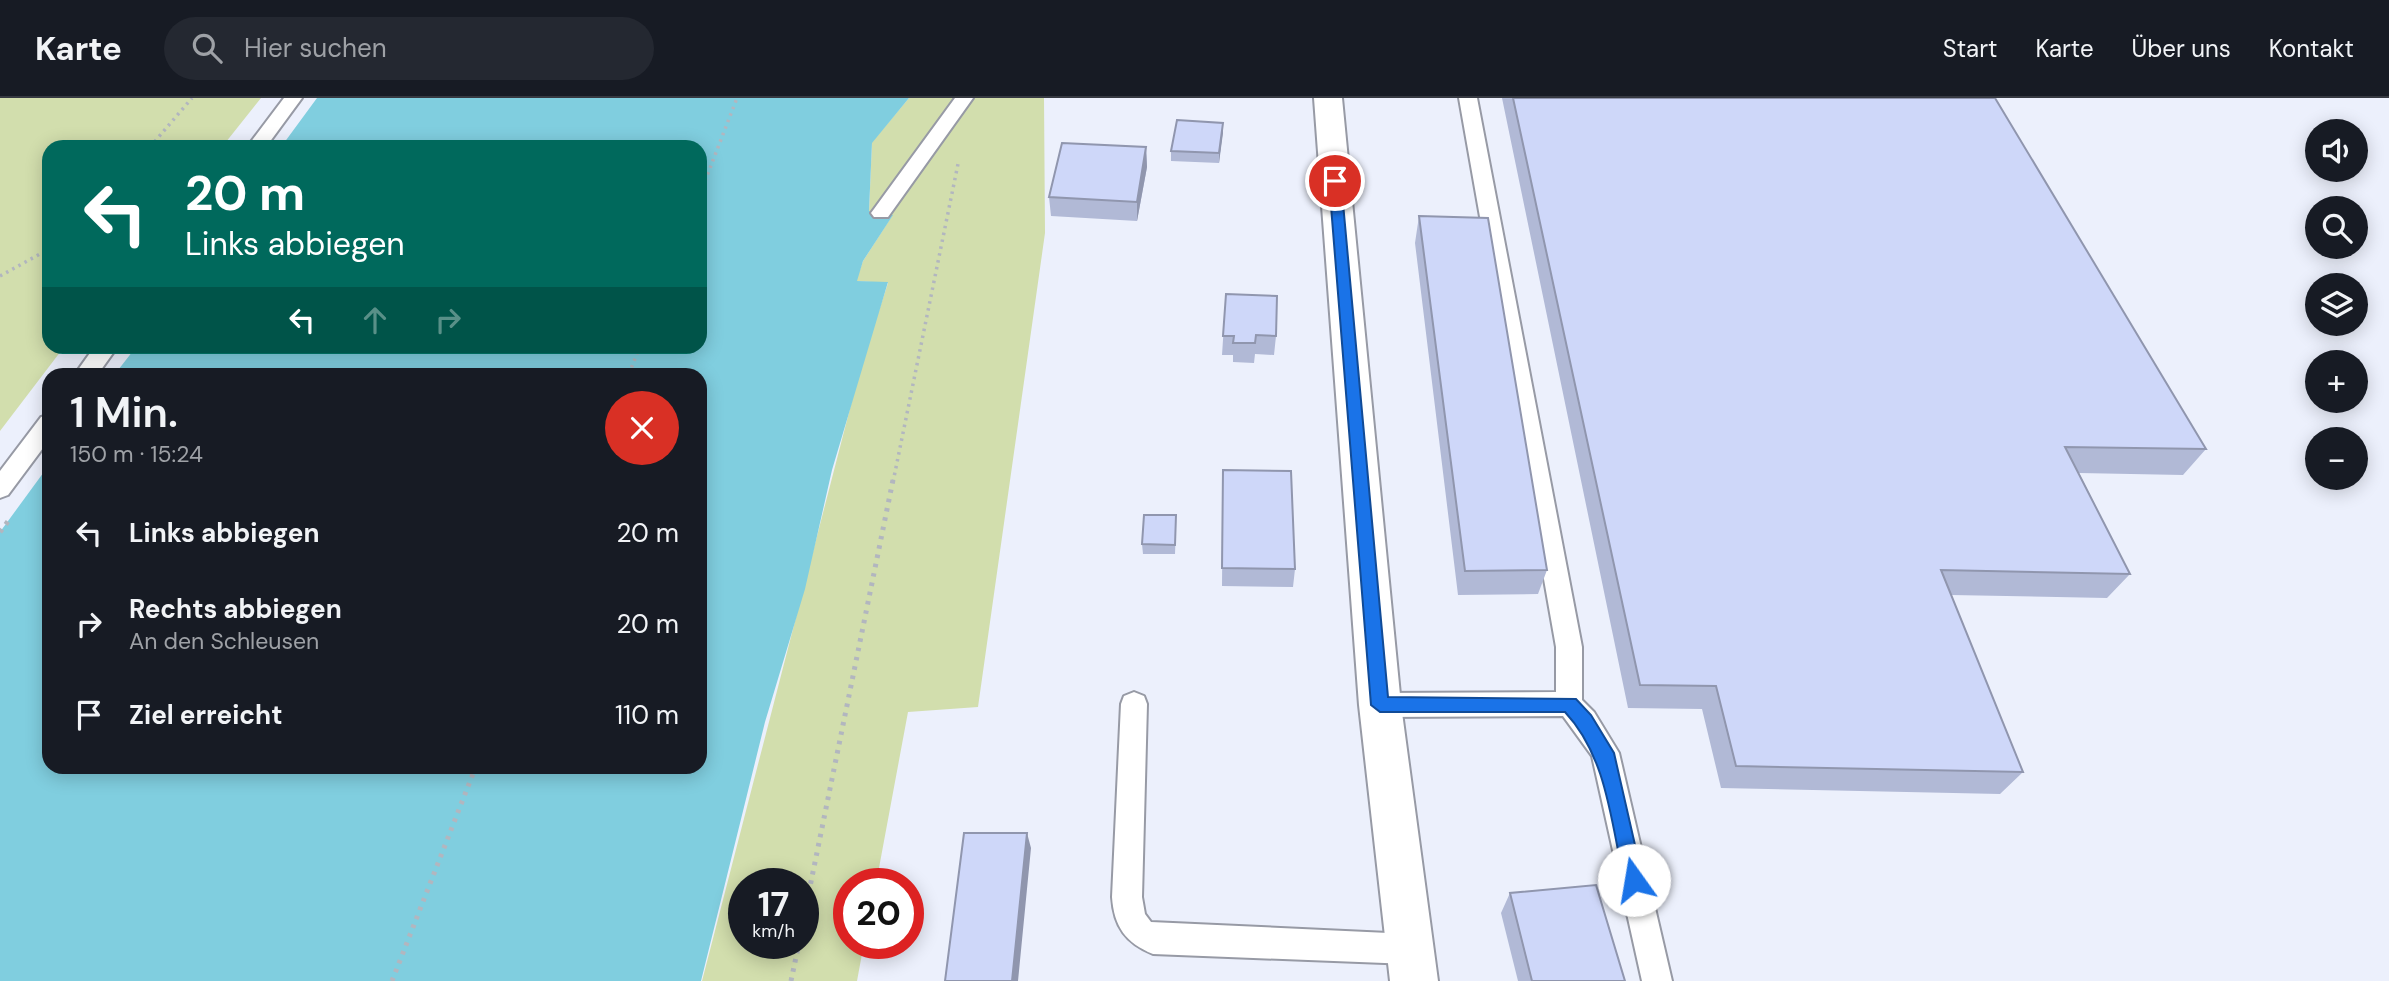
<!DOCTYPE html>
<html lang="de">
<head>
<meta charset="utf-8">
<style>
	body { margin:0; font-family:"DM Sans",sans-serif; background:#242831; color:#f1f3f6; height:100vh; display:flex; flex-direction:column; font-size:26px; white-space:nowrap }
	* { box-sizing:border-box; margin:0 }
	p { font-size:23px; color:#9ea1a6 }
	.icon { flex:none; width:38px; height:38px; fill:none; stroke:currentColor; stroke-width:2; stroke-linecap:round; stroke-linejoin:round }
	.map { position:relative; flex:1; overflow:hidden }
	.side { position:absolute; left:42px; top:270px; width:665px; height:406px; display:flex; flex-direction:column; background:#171b24; border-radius:21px; box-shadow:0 4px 18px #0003 }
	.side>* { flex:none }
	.guide { position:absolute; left:42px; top:42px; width:665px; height:214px; border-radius:21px; box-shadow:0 4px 18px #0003; background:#00695c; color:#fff; overflow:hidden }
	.tools { position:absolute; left:2305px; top:21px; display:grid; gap:14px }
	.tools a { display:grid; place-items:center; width:63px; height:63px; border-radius:50%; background:#171b24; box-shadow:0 4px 18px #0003; font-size:35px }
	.speed { position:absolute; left:728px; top:770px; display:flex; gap:14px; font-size:35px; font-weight:700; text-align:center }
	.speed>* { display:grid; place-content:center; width:91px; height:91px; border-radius:50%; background:#171b24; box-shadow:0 4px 18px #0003; line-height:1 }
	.speed small { font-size:18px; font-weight:400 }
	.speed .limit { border:10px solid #d22; background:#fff; color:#111 }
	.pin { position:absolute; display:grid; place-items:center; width:60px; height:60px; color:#fff; margin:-30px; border:4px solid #fff; border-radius:50%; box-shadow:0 2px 7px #0007 }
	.me { position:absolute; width:77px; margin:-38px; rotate:347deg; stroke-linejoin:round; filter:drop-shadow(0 0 5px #0008) }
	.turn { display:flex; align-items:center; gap:24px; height:147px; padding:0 28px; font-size:32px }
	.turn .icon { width:91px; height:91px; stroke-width:2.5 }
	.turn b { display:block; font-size:49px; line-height:60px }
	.lanes { display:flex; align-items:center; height:66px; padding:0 28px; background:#0003; justify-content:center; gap:35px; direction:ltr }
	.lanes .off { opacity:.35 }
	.round { display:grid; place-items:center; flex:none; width:74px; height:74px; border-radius:37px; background:#242831 }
	.overview { display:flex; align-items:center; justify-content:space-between; height:119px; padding:0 28px }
	h1 { font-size:42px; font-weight:600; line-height:52px }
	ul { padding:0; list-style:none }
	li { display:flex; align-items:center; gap:21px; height:91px; padding:0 28px }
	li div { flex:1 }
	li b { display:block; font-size:26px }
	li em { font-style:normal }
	header { display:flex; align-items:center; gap:42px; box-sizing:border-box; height:98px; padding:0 35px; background:#171b24; border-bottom:2px solid #363941 }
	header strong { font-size:33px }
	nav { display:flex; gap:38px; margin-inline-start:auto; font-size:24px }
	.search { width:490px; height:63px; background:#242831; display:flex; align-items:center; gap:18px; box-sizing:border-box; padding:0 24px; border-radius:38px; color:#9ea1a6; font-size:26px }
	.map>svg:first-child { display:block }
</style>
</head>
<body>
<header>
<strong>Karte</strong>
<div class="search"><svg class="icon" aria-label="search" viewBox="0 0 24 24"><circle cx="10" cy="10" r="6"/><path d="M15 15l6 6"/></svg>Hier suchen</div>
<nav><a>Start</a><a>Karte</a><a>Über uns</a><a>Kontakt</a></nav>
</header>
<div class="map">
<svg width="2389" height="883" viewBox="0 0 2389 883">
	<rect width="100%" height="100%" fill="#ecf0fc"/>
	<path fill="#d2dead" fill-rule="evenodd" d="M0,0H261L222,49H49V248L64,249L0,333Z
		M909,0H1044L1045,135L978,609L908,614L876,786H849V845H864L857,883H702L862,264L888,185L856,183L863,163L892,118L869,113L872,44ZM744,786H803V845H744Z"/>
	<path fill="#80cedf" d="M317,0H909L872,45L869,113L893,117L863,163L857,183L888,184L832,372L805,491L765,624L701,883H0V434L49,367V668H700V276H115L136,249L700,248V49H281Z"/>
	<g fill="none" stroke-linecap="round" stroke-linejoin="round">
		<defs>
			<path id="lane" d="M284,0H302L266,49H247Z
				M955,0H973L888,119H874L871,115L874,111Z
				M1459,0H1477L1582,549V602L1594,614L1619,655L1672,883H1642L1592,658L1563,618L1380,619L1370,615L1367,607L1370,599L1380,595L1556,594V549Z
				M95,248H118L98,276H75Z
				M49,317V342L8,397L0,400V373L41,319Z
				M1134,594L1144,598L1147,606L1142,799L1145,816L1151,824L1410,836L1421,840L1425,851L1421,862L1410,866L1153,856C1126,845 1114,829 1112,799L1121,606L1124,598Z"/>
			<path id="street" d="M1314,0H1342L1401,607L1438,883H1390L1359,607Z"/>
		</defs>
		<use href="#lane" stroke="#979aa5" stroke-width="4"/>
		<use href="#street" stroke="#979aa5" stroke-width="4"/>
		<path stroke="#b2b6bf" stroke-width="3.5" stroke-dasharray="2.5 4.5" stroke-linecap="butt" d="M150,49L192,0
			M700,96L737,0
			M0,178L49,151
			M629,276L640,248
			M893,384L958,66"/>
		<path stroke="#b2b6bf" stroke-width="5" stroke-dasharray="3.5 6" stroke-linecap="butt" d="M0,434L9,422
			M803,823L893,382
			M392,883L476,668
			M791,883L799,845"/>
		<use href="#lane" fill="#fff" fill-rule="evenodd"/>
		<use href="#street" fill="#fff" fill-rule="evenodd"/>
	</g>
	<path fill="#b1b9d6" d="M1502,0H1995L2206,351L2183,377L2079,375L2130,476L2107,500L1951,497L2023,674L2000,696L1721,690L1702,611L1628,610Z
		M1223,25L1219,65L1171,63V53Z
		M1146,49L1147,69L1137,123L1051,118L1049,99Z
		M1419,118L1547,472L1538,496L1458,497L1415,145Z
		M1226,196L1276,238L1274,257L1255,256L1254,265L1233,264V257H1222Z
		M1223,372L1295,471L1293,489L1222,488Z
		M1176,427L1175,456H1143L1142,446Z
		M1510,795L1625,883H1518L1501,815Z"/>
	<path fill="#9096ae" d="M1223,25V35L1219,65V55Z
		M1146,49L1147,69L1137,123V104Z
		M1027,735L1031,750L1018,883H1012Z"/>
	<path fill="#ced7f9" stroke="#9096ae" stroke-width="2" d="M1513,0H1995L2206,351L2065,349L2130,476L1941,472L2023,674L1736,668L1716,588L1640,587Z
		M1177,22L1223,25L1219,55L1171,53Z
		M1062,45L1146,49L1137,104L1049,99Z
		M1419,118L1488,120L1547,472L1465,473Z
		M1226,196L1277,198L1276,238L1256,237L1255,245H1233L1234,238H1223Z
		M1223,372L1291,373L1295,471L1222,470Z
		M1144,417H1176L1175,447L1142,446Z
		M964,735H1027L1012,883H945Z
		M1596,787L1625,883H1532L1510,795Z"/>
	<path fill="#1a73e8" stroke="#114b97" stroke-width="2" d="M1335,79L1341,83L1388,599L1576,601L1591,617L1614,655L1643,782L1641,788L1634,791L1627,788L1624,782C1611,724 1607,659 1565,614H1380L1371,607L1329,83Z"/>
</svg>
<div class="tools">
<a><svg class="icon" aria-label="sound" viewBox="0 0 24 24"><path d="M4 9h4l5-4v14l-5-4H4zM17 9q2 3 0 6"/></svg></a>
<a><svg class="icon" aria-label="search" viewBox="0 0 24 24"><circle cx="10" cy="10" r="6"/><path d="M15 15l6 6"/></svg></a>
<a><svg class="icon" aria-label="layers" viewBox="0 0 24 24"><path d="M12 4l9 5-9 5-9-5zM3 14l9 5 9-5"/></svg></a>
<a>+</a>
<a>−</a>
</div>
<div class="speed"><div>17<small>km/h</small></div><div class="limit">20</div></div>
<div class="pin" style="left:1335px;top:83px;background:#d93025"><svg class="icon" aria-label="arrive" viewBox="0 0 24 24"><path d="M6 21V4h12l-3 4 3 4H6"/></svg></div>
<svg class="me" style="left:1634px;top:782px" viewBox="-20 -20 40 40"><circle r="19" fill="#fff"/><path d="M0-13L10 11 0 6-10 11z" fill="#1a73e8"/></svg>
<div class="guide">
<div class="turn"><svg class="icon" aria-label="left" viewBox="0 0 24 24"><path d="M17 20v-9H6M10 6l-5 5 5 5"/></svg><div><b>20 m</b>Links abbiegen</div></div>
<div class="lanes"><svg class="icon" aria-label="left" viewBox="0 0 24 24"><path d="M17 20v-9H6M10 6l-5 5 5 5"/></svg><svg class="icon off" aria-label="ahead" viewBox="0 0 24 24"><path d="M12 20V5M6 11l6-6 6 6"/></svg><svg class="icon off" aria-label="right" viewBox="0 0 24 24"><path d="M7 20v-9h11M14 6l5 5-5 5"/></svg></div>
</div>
<section class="side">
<div class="overview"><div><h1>1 Min.</h1><p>150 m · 15:24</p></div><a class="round" style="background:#d93025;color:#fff"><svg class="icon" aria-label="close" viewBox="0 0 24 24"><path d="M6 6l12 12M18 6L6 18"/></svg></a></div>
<ul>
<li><svg class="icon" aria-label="left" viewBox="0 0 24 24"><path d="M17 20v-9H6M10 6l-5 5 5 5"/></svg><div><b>Links abbiegen</b></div><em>20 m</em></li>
<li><svg class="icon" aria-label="right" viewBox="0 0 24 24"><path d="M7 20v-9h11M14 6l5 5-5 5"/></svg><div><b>Rechts abbiegen</b><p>An den Schleusen</p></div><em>20 m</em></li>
<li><svg class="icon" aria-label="arrive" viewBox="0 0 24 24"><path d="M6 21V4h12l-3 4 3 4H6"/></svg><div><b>Ziel erreicht</b></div><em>110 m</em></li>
</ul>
</section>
</div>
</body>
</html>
